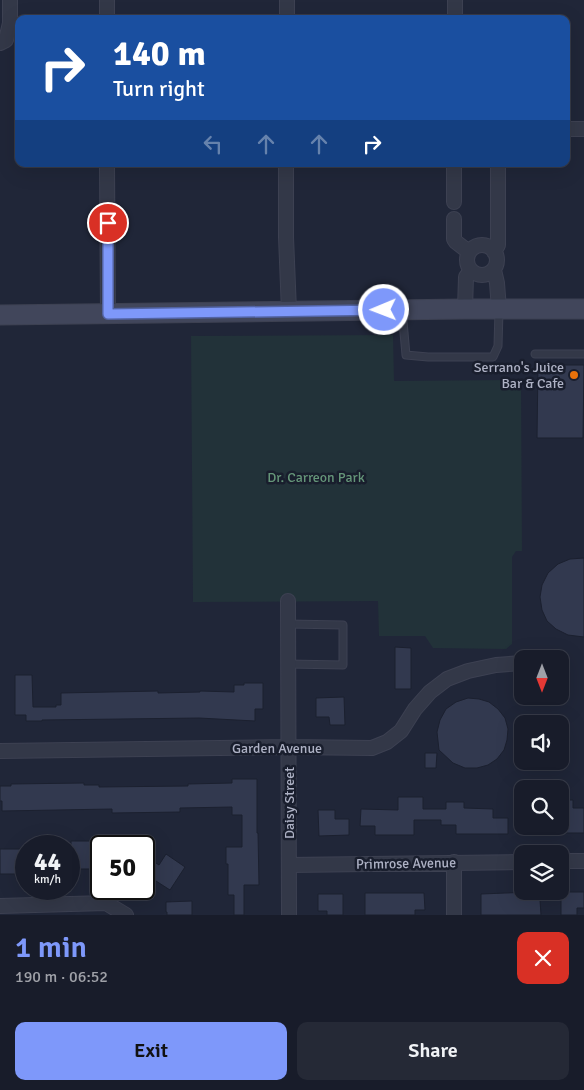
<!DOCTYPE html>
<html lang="en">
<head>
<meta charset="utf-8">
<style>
	body { margin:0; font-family:Signika,sans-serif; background:#252936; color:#f1f3f6; height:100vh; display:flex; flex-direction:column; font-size:19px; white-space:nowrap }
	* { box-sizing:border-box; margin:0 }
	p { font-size:16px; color:#9fa1a8 }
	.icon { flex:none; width:28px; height:28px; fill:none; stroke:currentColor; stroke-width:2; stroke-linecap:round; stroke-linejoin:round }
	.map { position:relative; height:915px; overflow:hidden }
	.drawer { display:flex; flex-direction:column; background:#181c2a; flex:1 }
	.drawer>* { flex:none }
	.guide { position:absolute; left:15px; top:15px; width:555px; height:152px; border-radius:10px; box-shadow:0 5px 20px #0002,0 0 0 1px #363a47; background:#1a4fa0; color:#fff; overflow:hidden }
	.needle { width:32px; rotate:180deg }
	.controls { position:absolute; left:514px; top:650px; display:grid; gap:10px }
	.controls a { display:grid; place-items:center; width:55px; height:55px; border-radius:10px; background:#181c2a; box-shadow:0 5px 20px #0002,0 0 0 1px #363a47; font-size:25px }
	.speed { position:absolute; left:15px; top:835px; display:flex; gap:10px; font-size:25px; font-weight:700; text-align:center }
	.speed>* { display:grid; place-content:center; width:65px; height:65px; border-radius:50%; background:#181c2a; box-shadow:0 5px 20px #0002,0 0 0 1px #363a47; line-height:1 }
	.speed small { font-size:12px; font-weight:400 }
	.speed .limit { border:2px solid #111; border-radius:8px; background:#fff; color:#111 }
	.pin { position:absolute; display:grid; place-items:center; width:42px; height:42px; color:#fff; margin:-21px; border:2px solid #fff; border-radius:50%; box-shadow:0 1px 5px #0007 }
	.me { position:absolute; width:55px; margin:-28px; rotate:269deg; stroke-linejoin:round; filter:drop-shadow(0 0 4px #0008) }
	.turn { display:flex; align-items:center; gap:18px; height:105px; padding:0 15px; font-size:22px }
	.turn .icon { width:65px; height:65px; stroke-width:2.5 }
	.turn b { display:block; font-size:35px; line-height:42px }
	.lanes { display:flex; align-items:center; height:48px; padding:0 15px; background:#0003; justify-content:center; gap:25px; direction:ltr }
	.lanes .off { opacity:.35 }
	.round { display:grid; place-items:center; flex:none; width:52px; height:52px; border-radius:10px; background:#252936 }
	.headline { display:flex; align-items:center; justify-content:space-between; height:85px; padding:0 15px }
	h1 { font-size:30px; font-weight:600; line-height:38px; color:#7e98fa }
	.action { display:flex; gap:10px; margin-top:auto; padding:10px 15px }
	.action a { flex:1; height:58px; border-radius:10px; background:#7e98fa; color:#111; font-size:20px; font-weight:600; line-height:58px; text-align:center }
	.action a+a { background:#252936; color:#f1f3f6 }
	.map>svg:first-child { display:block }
</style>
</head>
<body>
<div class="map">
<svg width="584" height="915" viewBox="0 0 584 915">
	<rect width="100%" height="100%" fill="#202638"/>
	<path fill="#223239" d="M393,335L394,381L521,380L522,551H516L512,557V644L506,649L433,648L425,636H379L378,601L193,602L191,336Z"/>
	<path fill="#32394f" stroke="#1b202f" d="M538,365H584L583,438H537Z
		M584,558V637L568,635L556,629L547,621L542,610L540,597L542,585L548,573L558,564L570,559Z
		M395,647L411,648V689H395Z
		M15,675H32L33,707H56V705H61V693L158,691V693L200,692V691L234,692V685H244V683H263V709H255V721L199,718L42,720V721H26V715H15Z
		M344,697L345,725H330L329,717H316V698Z
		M468,698L479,699L489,702L498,709L505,718L508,729L507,740L504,750L497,759L488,765L477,768H465L453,763L439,750L437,732L440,720L446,709L456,702Z
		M425,753H437L436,768H425Z
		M232,779H257V833H258L259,885H244V915H234V895H228V864H226V847H242V815H232V807L180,808V812L112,813V809L2,811V801H0V786H11V784L84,783V785H99V787L188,786V784L232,783Z
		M398,797H423V809H446V802H464V808L493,809V818H508V834H456V825H441V820H414V835H375V826H360L361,809L398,810Z
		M560,800H573V808H584V833H560Z
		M318,810H335V819H349V835L319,836Z
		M71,841H95V854H100L101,869H71Z
		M0,849H21L22,874H0Z
		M166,854L185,867L170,890L145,874L153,861L159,865Z
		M531,892V900H540L541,915H481V894Z
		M561,892H584V908H577V915H561Z
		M365,893H424L425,910H415V915H365Z
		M318,894H343V915H327V911H318Z
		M192,901V915H167V912H166V902Z"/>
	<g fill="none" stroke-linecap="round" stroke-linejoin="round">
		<defs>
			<path id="service" d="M402,310L406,355L428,357H493L498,346L499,311
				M535,354H584
				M288,624L343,625V665L288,664"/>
			<path id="minor" d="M107,19V0
				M287,19V0
				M455,19V0
				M0,43L6,40L10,23V0
				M566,129H584
				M107,164L108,314
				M286,164V237L289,311
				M454,202V164
				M454,219V239L456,242L469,252
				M467 260a15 15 0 1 1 30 0a15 15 0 1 1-30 0Z
				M494,252L498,245V164
				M494,270L497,283L499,309
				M465,309L466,277L471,270
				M288,601L289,915
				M0,751L288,747L372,748L387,742L401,731L415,709L430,692L447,679L468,671L496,665L522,663
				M560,861H584
				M454,862V915
				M289,865L522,862
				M0,906L106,903L126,915"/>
			<path id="secondary" d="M0,315L465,309H584"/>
		</defs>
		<use href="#service" stroke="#3d4152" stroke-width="9"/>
		<use href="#minor" stroke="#3d4152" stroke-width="16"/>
		<use href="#secondary" stroke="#3d4152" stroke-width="21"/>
		<use href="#service" stroke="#333848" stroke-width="7"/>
		<use href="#minor" stroke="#333848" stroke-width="14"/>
		<use href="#secondary" stroke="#41465b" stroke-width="19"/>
	</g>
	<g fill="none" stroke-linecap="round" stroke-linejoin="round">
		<defs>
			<path id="route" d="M108,223V314L384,310"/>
		</defs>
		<use href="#route" stroke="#5263a2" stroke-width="12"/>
		<use href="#route" stroke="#7e98fa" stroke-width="9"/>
	</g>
	<circle fill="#e8710a" stroke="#191e2d" stroke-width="2" cx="574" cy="375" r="5"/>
	<g text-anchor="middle" stroke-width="5" stroke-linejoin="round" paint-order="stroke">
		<g font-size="14" fill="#aeb2c5" stroke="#191e2d" text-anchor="end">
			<text x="564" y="372">Serrano's Juice<tspan x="564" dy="16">Bar &amp; Cafe</tspan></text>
		</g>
		<g font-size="14" fill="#659679" stroke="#191e2d">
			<text x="316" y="482">Dr. Carreon Park</text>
		</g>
		<g font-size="14" fill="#aeb2c5" stroke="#191e2d">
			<text x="277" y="753">Garden Avenue</text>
			<text transform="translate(289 803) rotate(-90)" y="5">Daisy Street</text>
			<text transform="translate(406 863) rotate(-1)" y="5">Primrose Avenue</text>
		</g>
	</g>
</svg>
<div class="controls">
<a><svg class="needle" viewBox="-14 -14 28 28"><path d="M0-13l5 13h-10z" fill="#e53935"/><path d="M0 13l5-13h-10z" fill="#9fa1a8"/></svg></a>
<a><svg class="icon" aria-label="sound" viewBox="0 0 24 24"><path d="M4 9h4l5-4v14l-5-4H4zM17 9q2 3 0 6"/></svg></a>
<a><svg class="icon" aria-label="search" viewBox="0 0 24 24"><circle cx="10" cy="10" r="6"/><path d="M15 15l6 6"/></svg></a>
<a><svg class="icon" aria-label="layers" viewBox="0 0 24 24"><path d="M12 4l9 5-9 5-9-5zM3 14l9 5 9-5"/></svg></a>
</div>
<div class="speed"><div>44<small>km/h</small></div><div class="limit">50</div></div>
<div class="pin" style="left:108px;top:223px;background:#d93025"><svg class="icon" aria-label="arrive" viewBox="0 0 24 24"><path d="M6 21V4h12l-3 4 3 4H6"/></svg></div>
<svg class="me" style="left:384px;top:310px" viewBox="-20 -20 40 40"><circle r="17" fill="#7e98fa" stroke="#fff" stroke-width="3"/><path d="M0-11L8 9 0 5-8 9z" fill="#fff"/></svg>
<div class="guide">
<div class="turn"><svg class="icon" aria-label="right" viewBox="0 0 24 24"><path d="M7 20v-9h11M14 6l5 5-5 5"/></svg><div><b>140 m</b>Turn right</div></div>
<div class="lanes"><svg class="icon off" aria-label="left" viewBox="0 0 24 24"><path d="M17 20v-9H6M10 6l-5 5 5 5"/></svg><svg class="icon off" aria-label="ahead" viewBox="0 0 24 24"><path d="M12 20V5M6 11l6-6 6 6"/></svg><svg class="icon off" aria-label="ahead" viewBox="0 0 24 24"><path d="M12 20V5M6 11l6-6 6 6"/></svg><svg class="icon" aria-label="right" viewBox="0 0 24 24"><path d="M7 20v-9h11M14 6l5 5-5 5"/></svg></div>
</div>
</div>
<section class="drawer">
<div class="headline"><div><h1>1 min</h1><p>190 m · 06:52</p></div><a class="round" style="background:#d93025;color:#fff"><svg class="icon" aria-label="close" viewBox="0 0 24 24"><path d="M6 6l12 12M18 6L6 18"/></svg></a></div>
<div class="action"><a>Exit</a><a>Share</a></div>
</section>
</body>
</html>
